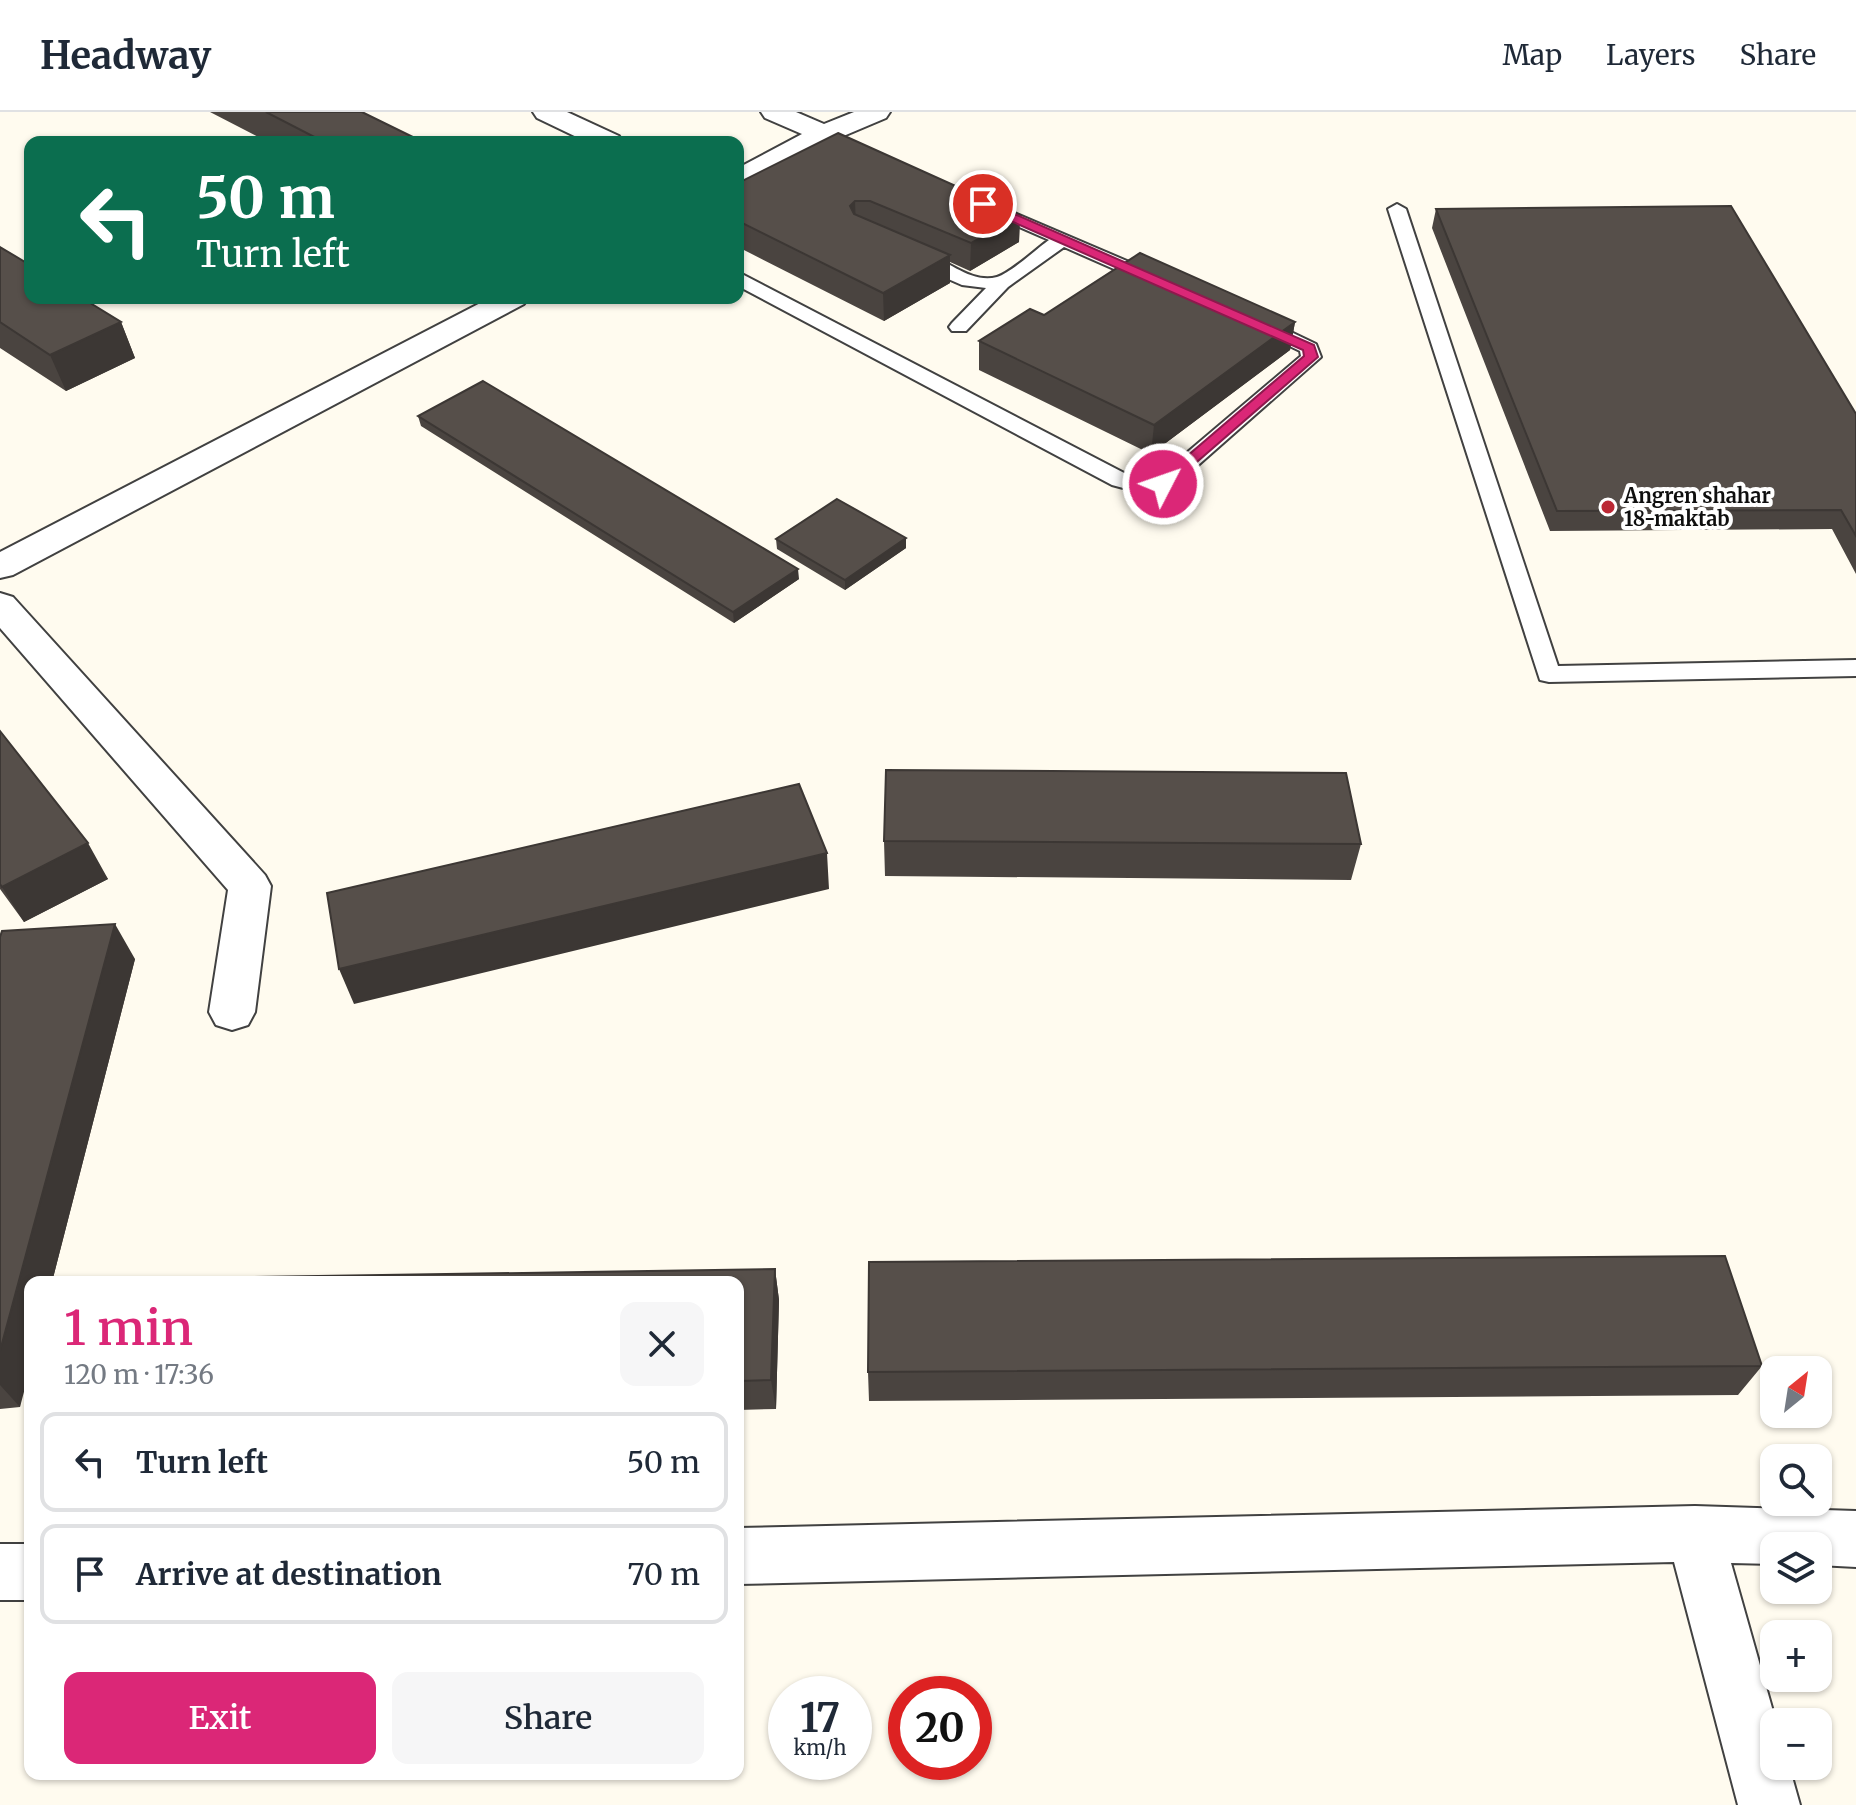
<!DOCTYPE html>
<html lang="en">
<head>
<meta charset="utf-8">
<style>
	body { margin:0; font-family:Merriweather,serif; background:#f6f6f7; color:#1f2937; height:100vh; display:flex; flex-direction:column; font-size:30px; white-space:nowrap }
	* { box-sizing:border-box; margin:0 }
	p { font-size:26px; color:#747a83 }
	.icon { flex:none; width:44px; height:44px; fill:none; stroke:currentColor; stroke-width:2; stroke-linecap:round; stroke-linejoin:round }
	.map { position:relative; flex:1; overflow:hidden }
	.details { position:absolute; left:24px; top:1164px; width:720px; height:504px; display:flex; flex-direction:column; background:#fff; border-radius:16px; box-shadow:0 2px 6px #0004 }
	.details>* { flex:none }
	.banner { position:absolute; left:24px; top:24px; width:720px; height:168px; border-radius:16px; box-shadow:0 2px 6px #0004; background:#0b6e4f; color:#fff; overflow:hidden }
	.needle { width:52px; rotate:30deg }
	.tools { position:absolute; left:1760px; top:1244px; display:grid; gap:16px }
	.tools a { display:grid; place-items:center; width:72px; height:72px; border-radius:16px; background:#fff; box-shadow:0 2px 6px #0004; font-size:40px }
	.speed { position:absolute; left:768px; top:1564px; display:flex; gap:16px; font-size:40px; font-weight:700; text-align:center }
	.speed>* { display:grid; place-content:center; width:104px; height:104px; border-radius:50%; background:#fff; box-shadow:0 2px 6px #0004; line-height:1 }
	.speed small { font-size:20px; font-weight:400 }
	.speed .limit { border:12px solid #d22; background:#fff; color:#111 }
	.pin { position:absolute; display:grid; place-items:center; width:68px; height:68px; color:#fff; margin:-34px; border:4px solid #fff; border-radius:50%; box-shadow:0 2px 8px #0007 }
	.me { position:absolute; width:88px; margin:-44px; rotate:49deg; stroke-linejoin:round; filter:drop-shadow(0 0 6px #0008) }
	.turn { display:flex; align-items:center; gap:28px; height:168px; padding:0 40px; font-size:36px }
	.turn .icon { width:104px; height:104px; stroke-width:2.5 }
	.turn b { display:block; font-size:56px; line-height:68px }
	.round { display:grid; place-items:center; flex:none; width:84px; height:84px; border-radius:16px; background:#f6f6f7 }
	.headline { display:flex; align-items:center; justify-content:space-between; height:136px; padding:0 40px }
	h1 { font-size:48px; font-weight:600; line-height:60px; color:#db2777 }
	.button { display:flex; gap:16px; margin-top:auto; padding:16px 40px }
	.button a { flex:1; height:92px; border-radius:16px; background:#db2777; color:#fff; font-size:32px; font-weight:600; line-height:92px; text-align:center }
	.button a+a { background:#f6f6f7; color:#1f2937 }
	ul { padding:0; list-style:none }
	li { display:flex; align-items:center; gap:24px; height:100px; margin:0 16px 12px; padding:0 24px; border:4px solid #e0e1e3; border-radius:16px }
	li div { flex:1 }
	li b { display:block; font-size:30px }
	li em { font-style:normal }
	header { display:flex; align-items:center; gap:48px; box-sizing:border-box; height:112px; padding:0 40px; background:#fff; border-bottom:2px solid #e0e1e3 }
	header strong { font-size:38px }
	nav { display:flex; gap:44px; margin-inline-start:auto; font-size:28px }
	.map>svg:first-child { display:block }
</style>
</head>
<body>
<header>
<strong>Headway</strong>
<nav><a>Map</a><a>Layers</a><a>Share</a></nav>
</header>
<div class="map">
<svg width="1856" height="1693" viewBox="0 0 1856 1693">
	<rect width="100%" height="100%" fill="#fffbef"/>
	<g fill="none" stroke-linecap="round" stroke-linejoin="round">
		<defs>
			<path id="lane" d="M984,88L1162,164L1165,168L1162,172H1148L1064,135L1008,175L966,219H952L949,215L952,211L986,176L962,173L907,149L905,145L907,141C937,134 965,174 997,165C1011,161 1036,137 1049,128L978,97L975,93Z
				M1397,92L1406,97L1558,554L1856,548V564L1549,570L1540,568L1388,97Z
				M738,160L1128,363L1142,367L1157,366L1301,244L1300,239L1252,216L1249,212L1252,208H1266L1316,232L1321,245L1171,377L1142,381L1112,373L738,174Z"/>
			<path id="street" d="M533,0H567L619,24L623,30H587L537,6Z
				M761,0H796L824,12L854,0H890L886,6L834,28L738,75V56L802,22L765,6Z
				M490,186H528L524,192L13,463L0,466V440Z
				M0,481L13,485L265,763L271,774L255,900L248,913L232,918L216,913L209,900L228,778L0,516Z
				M1695,1394L1856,1399V1455L1818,1453V1434H1774V1452L1731,1451L1776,1610L1774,1654H1789L1800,1693H1738L1674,1450L738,1472V1416Z
				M0,1432H30V1488H0Z"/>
		</defs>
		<use href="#lane" stroke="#414141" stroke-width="4"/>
		<use href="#street" stroke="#414141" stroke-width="4"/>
		<use href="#lane" fill="#fff" fill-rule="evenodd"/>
		<use href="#street" fill="#fff" fill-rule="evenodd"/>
	</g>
	<path fill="#4a4440" d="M210,0H362L423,30H268Z
		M738,71L1020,103L1019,130L970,159L950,150V171L884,209L738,135Z
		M1436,97L1856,302V462L1832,417L1550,419L1432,116Z
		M0,135L121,210L135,246L66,279L0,236Z
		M1044,203L1295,210L1290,238L1151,342L979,258V229Z
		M418,304L799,467L734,511L421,314Z
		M906,426V436L845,478L777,437L776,427Z
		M0,619L108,767L24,810L0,777Z
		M884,729L1361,732L1351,768L885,764Z
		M0,825L135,847L52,1170H30L20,1295L0,1297Z
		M775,1157L779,1188L776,1297L738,1298V1170Z
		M1762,1254L1738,1283L869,1289L868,1260Z"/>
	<path fill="#3c3734" d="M855,89L856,116L850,94Z
		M1020,103L1019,130L970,159L971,131Z
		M950,143V171L884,209L883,181Z
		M121,210L135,246L66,279L50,243Z
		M1295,210L1290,238L1151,342L1154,313Z
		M906,426V436L845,478V468Z
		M798,457L799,467L734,511L733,500Z
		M88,731L108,767L24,810L2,775Z
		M827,741L829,777L354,892L339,857Z
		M115,812L135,847L52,1170H30V1257L20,1295L0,1273V1239Z
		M775,1157L779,1188L776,1297L771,1268Z"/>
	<path fill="#564f4a" stroke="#3c3734" stroke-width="2" d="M266,0H362L423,30H324Z
		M838,21L1020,103L971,131L870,89H855L850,94L854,102L950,143L883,181L738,109V71Z
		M1731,94L1856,302V424L1841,398L1557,399L1436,97Z
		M0,135L30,153V186H82L121,210L50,243L0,210Z
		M1140,141L1295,210L1154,313L979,229L1030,197L1044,203Z
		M483,269L798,457L733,500L418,304Z
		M837,387L906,426L845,468L776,427Z
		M0,619L88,731L2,775L0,772Z
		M886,658L1346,661L1361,732L884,729Z
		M799,672L827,741L339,857L327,781Z
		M115,812L0,1239V825L2,819Z
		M1725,1144L1762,1254L868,1260L869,1150Z
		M775,1157L771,1268L738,1269V1170H193L194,1166Z"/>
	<path fill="#db2777" stroke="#8e194d" stroke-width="2" d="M979,90H987L1314,233L1318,245L1168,375H1158V369L1304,244L1303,238L979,95Z"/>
	<circle fill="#bb2834" stroke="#fff" stroke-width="3" cx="1608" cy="395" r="8"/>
	<g text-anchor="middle" stroke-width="8" stroke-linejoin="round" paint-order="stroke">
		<g font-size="20" font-weight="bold" fill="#0e0e0e" stroke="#fff" text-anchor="start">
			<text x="1624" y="391">Angren shahar<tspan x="1624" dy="23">18-maktab</tspan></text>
		</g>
	</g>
</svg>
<div class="tools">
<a><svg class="needle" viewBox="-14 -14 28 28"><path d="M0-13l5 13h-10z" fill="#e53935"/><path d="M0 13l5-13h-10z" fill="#747a83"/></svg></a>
<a><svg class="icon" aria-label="search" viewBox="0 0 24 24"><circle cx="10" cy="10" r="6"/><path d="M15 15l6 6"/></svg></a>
<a><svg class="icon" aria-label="layers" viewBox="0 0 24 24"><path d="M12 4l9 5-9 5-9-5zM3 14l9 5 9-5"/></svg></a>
<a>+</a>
<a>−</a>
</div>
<div class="speed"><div>17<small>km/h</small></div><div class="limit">20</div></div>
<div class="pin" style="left:983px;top:92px;background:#d93025"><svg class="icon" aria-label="arrive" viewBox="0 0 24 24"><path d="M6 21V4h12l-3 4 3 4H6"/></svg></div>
<svg class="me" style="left:1163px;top:372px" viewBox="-20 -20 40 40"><circle r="17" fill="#db2777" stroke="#fff" stroke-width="3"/><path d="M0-11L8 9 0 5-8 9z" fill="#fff"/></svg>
<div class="banner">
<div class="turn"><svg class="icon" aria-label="left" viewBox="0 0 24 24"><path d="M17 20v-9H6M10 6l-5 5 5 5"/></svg><div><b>50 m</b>Turn left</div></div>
</div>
<section class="details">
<div class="headline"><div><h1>1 min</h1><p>120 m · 17:36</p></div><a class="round"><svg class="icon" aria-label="close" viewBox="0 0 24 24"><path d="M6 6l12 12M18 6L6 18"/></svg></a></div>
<ul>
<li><svg class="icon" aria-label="left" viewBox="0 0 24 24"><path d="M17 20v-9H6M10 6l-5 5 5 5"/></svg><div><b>Turn left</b></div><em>50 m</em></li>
<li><svg class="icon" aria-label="arrive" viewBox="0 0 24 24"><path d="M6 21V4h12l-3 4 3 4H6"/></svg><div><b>Arrive at destination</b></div><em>70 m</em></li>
</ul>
<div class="button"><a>Exit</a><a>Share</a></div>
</section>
</div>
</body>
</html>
